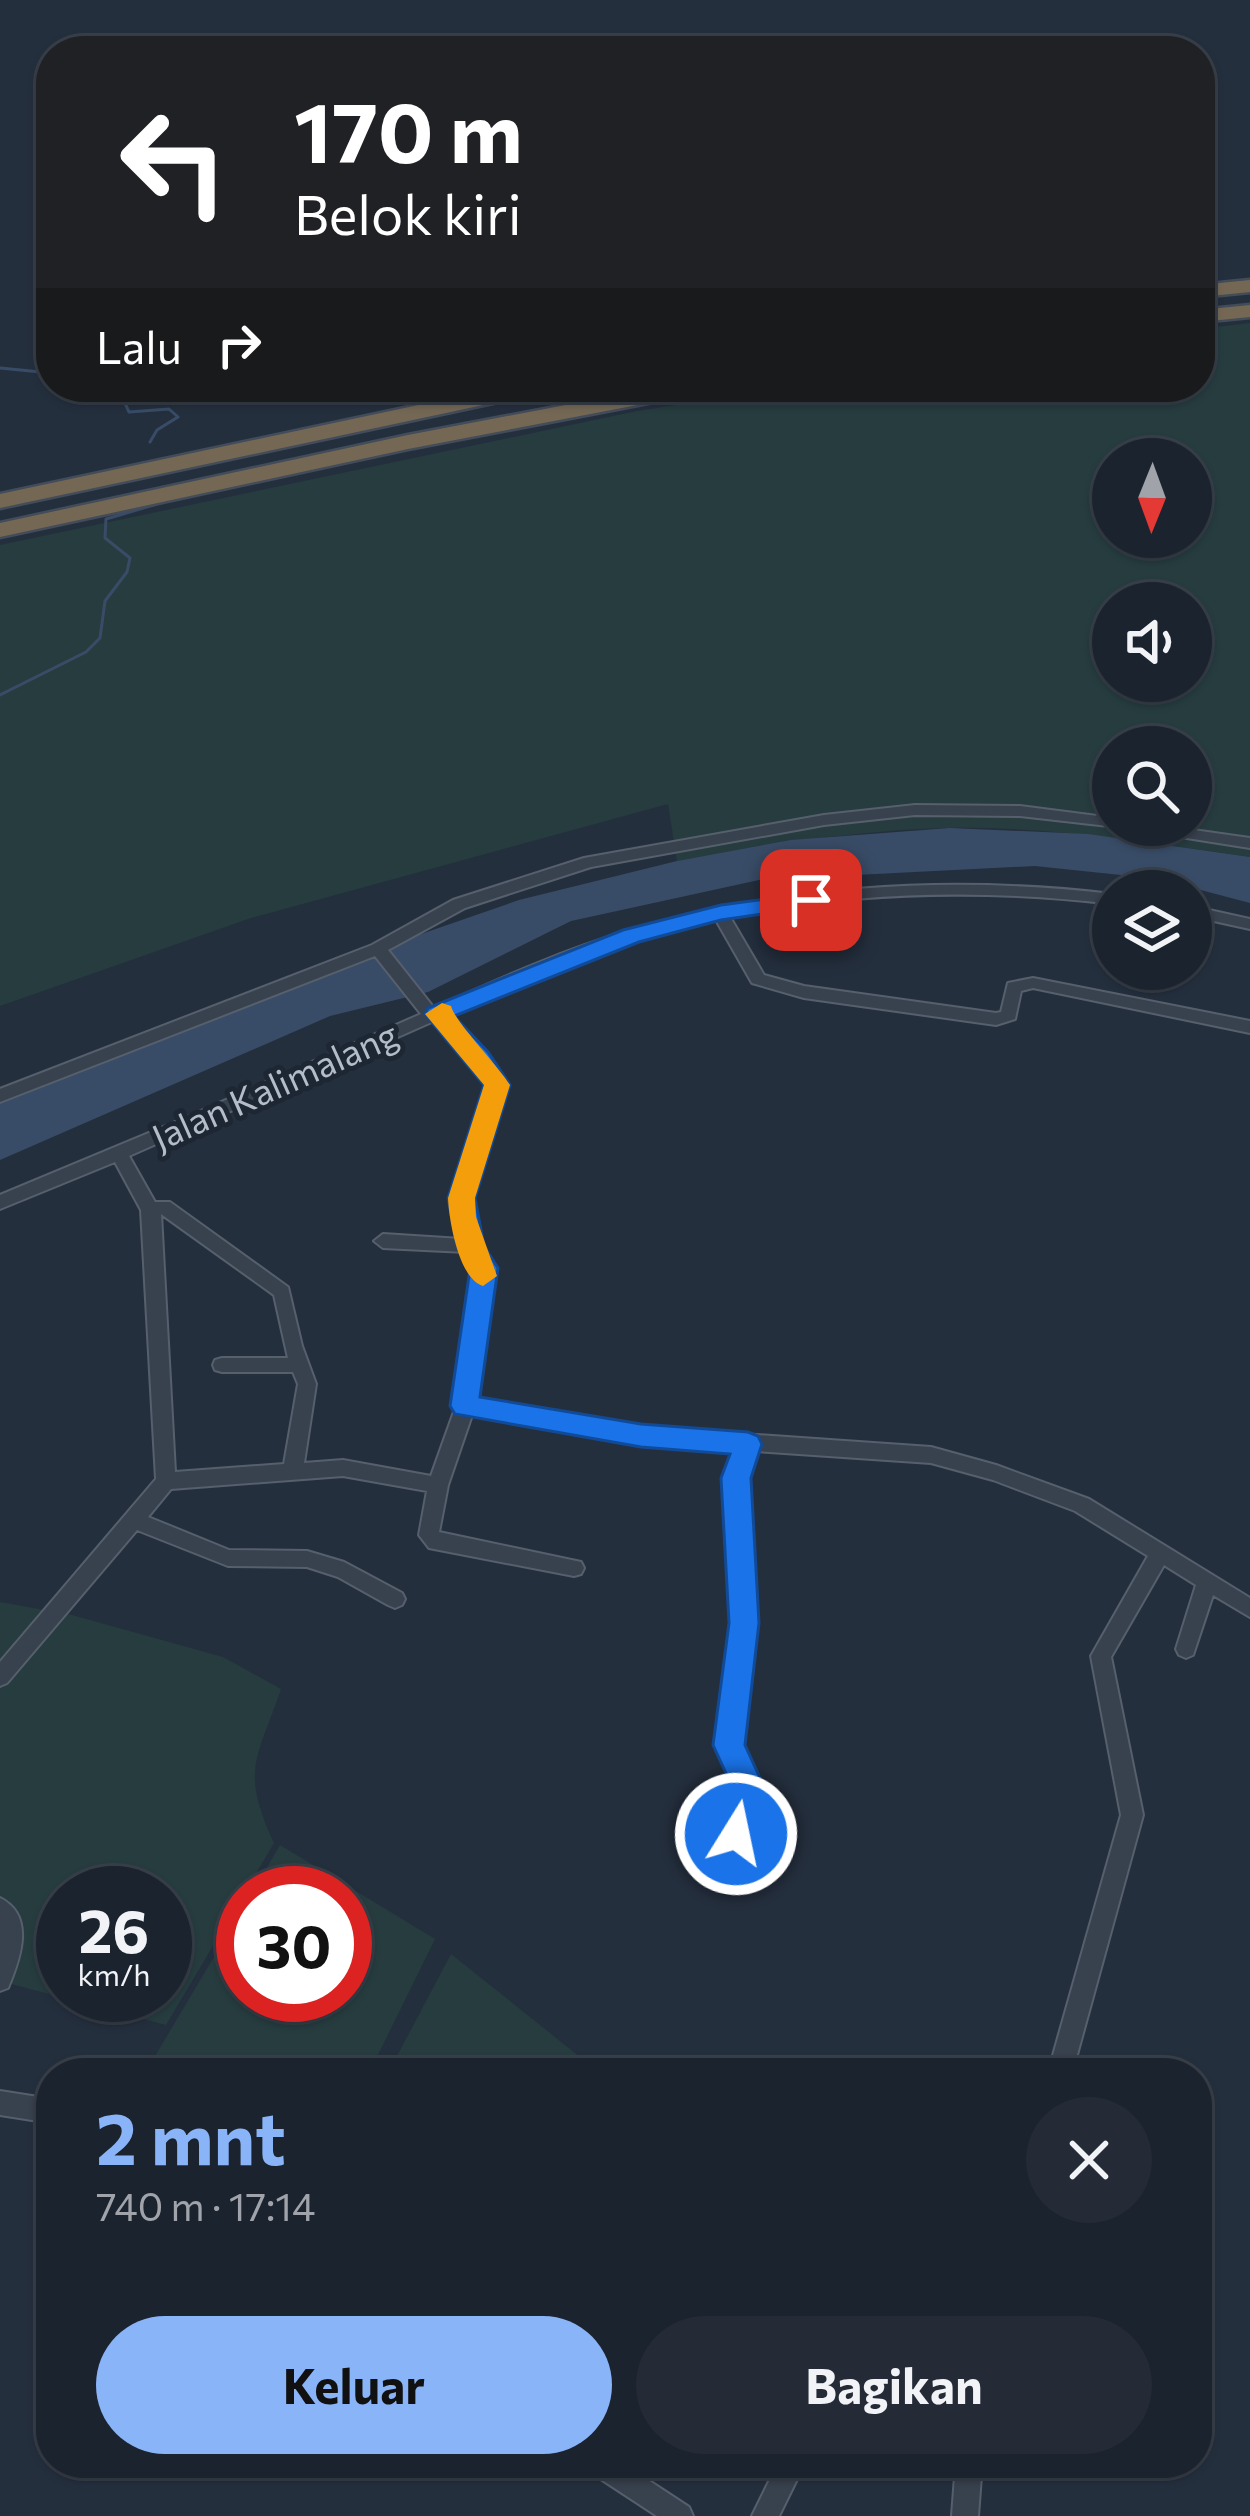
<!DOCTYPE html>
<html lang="id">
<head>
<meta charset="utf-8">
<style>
	body { margin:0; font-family:Commissioner,sans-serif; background:#242b36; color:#f1f3f6; height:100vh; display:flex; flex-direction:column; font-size:45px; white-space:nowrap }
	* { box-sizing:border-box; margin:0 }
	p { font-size:39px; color:#a0a4aa }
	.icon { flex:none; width:66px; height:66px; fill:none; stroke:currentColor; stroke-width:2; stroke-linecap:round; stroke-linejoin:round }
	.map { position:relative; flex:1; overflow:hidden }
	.drawer { position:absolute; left:36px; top:2058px; width:1176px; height:420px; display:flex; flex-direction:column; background:#1b232e; border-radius:48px; box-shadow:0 3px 9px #0004,0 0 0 3px #39404a }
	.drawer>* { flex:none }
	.hud { position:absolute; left:36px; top:36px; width:1179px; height:366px; border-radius:48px; box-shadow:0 3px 9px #0004,0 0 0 3px #39404a; background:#202124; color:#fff; overflow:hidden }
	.needle { width:78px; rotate:181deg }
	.buttons { position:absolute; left:1092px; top:438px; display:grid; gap:24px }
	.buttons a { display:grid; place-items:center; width:120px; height:120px; border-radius:50%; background:#1b232e; box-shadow:0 3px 9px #0004,0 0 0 3px #39404a; font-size:60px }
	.speed { position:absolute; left:36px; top:1866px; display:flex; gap:24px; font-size:60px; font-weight:700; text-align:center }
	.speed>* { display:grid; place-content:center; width:156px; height:156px; border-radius:50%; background:#1b232e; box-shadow:0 3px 9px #0004,0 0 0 3px #39404a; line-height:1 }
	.speed small { font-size:30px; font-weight:400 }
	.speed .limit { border:18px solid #d22; background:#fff; color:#111 }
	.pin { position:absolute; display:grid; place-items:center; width:102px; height:102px; color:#fff; margin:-51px; border-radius:24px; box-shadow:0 6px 18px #0006 }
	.me { position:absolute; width:132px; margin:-66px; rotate:10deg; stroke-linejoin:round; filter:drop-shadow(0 0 9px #0008) }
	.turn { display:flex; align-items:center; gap:42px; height:252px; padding:0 60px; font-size:54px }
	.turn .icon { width:156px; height:156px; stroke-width:2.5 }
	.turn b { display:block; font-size:84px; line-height:102px }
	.then { display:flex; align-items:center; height:114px; padding:0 60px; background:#0003; gap:24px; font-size:45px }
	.round { display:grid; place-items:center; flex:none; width:126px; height:126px; border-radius:63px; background:#242b36 }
	.headline { display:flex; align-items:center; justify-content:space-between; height:204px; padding:0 60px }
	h1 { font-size:72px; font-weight:700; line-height:90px; color:#8ab4f8 }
	.cta { display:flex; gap:24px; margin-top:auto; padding:24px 60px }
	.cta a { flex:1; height:138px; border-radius:72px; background:#8ab4f8; color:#111; font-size:48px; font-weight:700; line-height:138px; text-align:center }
	.cta a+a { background:#242b36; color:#f1f3f6 }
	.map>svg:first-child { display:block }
</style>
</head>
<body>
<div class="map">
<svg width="1250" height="2516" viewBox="0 0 1250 2516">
	<rect width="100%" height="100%" fill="#242f3e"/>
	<path fill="#263c3f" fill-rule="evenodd" d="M1250,323V857C1151,843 1050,826 949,828C857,830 767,845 677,861L668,804L251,918L0,1006V545L637,411L792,387H1200V329ZM1113,459H1191V537H1113ZM1113,603H1191V681H1113ZM1113,747H1191V825H1113Z
		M0,1602L72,1615L223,1657L281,1689C257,1760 240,1769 274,1843L166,2025L0,1981ZM63,1893H165V1995H63Z
		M280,1845L435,1939L369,2073H145L243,1908V1995H345V1893H252Z
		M451,1954L600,2073H388Z"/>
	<path fill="#394c67" d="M950,828L1088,834L1250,857V903L1159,879L1035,866L759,880L571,921L428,992L330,1016L0,1160V1096L378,949L519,900L677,861L791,840Z"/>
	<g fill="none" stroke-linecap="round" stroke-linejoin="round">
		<path stroke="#394c67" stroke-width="3" d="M0,368L51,373
			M124,387L122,397L129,412L169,409L178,417L157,430L150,442
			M0,695L86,652L100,638L105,601L127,572L130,558L105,538L106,519L164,502"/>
		<defs>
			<path id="street" d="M915,805L1020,806L1113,818V825H1158L1250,838V848L1117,827L1020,816L915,815L824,825L591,867L465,908L388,950L434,1008C499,979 563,950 631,930C788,885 951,875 1113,894V904C985,889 857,891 730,917L764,975L804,986L996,1013L1001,1012L1008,983L1033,978L1250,1021V1033L1033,988L1021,991L1015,1019L996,1025L804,998L752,983L716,920L610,948L448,1015L485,1054L505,1085L470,1198L480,1245L493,1268L475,1400L641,1427L931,1447L996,1465L1089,1499L1250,1598V1617L1213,1595L1193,1655L1186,1658L1179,1655L1176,1649L1196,1585L1164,1565L1111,1657L1143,1815L1072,2073H1048L1121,1815L1091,1656L1148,1556L1075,1511L993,1480L931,1463L755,1451L746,1478L754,1623L740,1745L761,1791L744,1841L736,1844L728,1841L725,1834L739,1791L718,1745L734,1623L726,1478L736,1449L641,1443L472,1415L448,1485L439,1532L581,1562L584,1568L581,1574L574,1576L429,1548L419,1535L427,1491L343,1476L171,1489L148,1517L229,1550L307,1551L344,1562L402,1593L405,1599L402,1605L395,1608L388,1605L338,1577L307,1567L228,1566L137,1530L7,1683L0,1686V1662L156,1479L141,1210L115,1162L0,1209V1195L187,1117L421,1014L375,956L0,1102V1089L372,945L453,900L584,858L824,815ZM434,1021L473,1062L488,1085L452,1198L461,1239L383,1234L374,1241L383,1248L466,1252L475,1268L456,1406L431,1476L343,1460L304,1463L316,1384L302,1346L288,1287L170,1202H155L129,1156ZM161,1214L274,1295L288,1358H222L215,1360L213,1365L215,1370L222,1372H293L298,1384L284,1464L175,1472Z
				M1191,906L1250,919V929L1191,916Z
				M0,1898C36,1916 20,1959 8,1988L0,1991Z
				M0,2091L51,2099V2123L0,2115Z
				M586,2463H622L689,2507L693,2516H657L590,2472Z
				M778,2463H805L779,2516H752Z
				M956,2463H982L978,2516H952Z"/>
			<path id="highway" d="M1250,280V292L1200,297V285Z
				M1250,305V317L1200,322V310Z
				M503,387H546L535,394L0,508V494Z
				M660,387H706L695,394L408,449L0,537V523L408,435Z"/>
		</defs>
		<use href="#street" stroke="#565f6c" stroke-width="4"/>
		<use href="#highway" stroke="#434c59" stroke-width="5"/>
		<use href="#street" fill="#38414e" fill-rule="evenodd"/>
		<use href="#highway" fill="#746855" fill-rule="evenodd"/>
	</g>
	<path fill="#1a73e8" stroke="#114b97" stroke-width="3" d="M811,893L822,900L819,906L721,920L639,942L454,1016L488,1052L510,1085L475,1198L484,1246L498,1268L480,1397L641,1424L748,1432L758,1436L762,1444L751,1478L759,1623L745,1745L766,1791L748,1845L736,1849L724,1845L719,1834L734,1791L713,1745L729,1623L721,1478L730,1454L641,1447L455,1414L450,1406L470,1269L457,1246L448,1198L484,1085L425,1014L428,1008L623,930L721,905Z"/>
	<path fill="#f59e0b" d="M442,1003L451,1006C455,1022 496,1063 510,1085L475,1198L476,1217L497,1276L483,1286C459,1279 449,1221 448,1198L484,1085L425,1014Z"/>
	<g text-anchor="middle" stroke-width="10" stroke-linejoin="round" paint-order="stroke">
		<g font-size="36" fill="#b4bcc9" stroke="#1d2633">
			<text transform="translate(275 1086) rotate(-24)" y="13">Jalan Kalimalang</text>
		</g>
	</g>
</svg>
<div class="buttons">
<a><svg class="needle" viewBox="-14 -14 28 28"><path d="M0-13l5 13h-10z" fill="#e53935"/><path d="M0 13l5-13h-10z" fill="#a0a4aa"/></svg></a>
<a><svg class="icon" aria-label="sound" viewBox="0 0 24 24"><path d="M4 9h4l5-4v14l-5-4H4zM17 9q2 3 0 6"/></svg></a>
<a><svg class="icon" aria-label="search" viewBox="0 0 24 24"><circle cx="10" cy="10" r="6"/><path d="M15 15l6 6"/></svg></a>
<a><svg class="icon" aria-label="layers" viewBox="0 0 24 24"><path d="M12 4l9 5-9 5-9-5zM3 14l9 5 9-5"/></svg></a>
</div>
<div class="speed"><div>26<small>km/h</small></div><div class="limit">30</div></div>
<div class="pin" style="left:811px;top:900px;background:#d93025"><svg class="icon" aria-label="arrive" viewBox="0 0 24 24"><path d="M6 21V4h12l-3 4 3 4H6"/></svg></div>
<svg class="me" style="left:736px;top:1834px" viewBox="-20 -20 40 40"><circle r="17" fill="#1a73e8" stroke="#fff" stroke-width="3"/><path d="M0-11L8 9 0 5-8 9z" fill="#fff"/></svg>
<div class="hud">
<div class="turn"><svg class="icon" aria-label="left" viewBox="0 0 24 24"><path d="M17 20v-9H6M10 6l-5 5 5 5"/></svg><div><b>170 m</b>Belok kiri</div></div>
<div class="then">Lalu<svg class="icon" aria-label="right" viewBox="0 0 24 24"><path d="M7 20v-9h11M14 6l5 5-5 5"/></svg></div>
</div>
<section class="drawer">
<div class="headline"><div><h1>2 mnt</h1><p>740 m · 17:14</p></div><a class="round"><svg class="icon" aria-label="close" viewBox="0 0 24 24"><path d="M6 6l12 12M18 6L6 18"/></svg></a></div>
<div class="cta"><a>Keluar</a><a>Bagikan</a></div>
</section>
</div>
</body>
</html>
